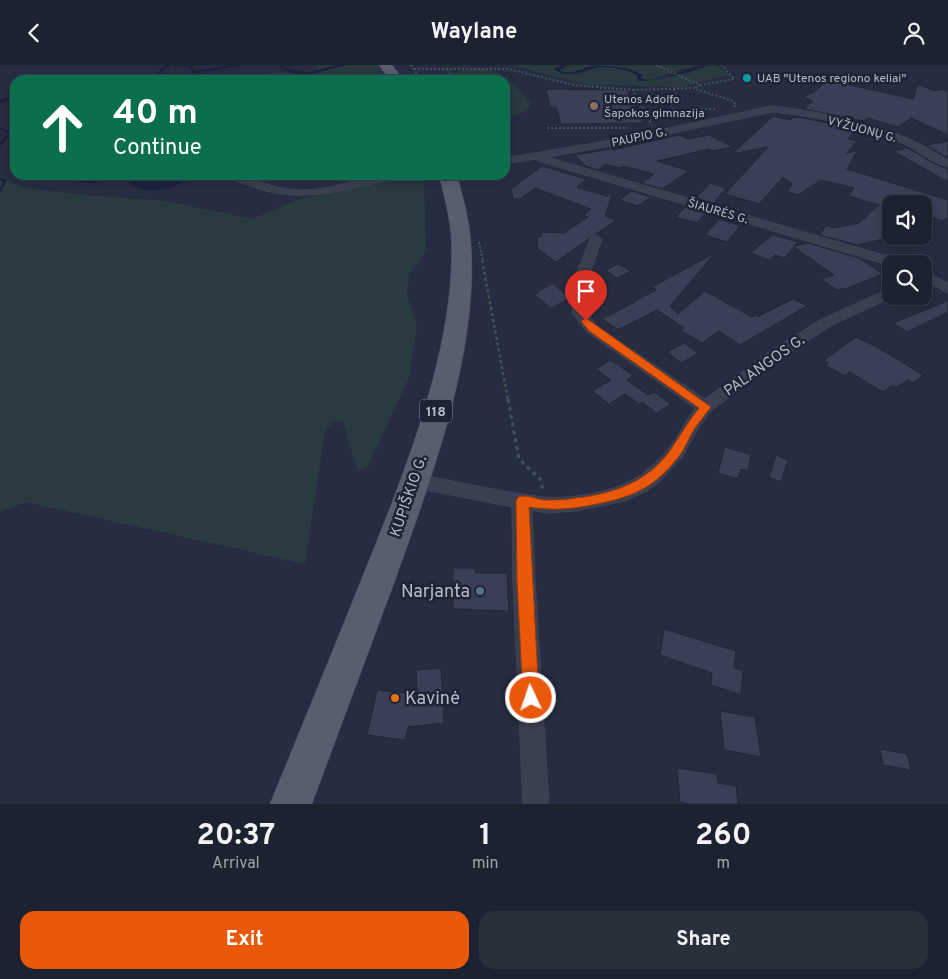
<!DOCTYPE html>
<html lang="en">
<head>
<meta charset="utf-8">
<style>
	body { margin:0; font-family:Overpass,sans-serif; background:#2a2f3c; color:#f1f3f6; height:100vh; display:flex; flex-direction:column; font-size:19px; white-space:nowrap }
	* { box-sizing:border-box; margin:0 }
	p { font-size:16px; color:#a0a4ab }
	.icon { flex:none; width:28px; height:28px; fill:none; stroke:currentColor; stroke-width:2; stroke-linecap:round; stroke-linejoin:round }
	.map { position:relative; height:739px; overflow:hidden }
	.drawer { display:flex; flex-direction:column; background:#1d2230; flex:1 }
	.drawer>* { flex:none }
	.guide { position:absolute; left:10px; top:10px; width:500px; height:105px; border-radius:15px; box-shadow:0 2px 8px #0003,0 0 0 1px #3b3f4c; background:#0b6e4f; color:#fff; overflow:hidden }
	.tools { position:absolute; left:882px; top:130px; display:grid; gap:10px }
	.tools a { display:grid; place-items:center; width:50px; height:50px; border-radius:10px; background:#1d2230; box-shadow:0 2px 8px #0003,0 0 0 1px #3b3f4c; font-size:25px }
	.pin { position:absolute; display:grid; place-items:center; width:42px; height:42px; color:#fff; margin:-51px -21px; border-radius:50% 50% 50% 0; rotate:-45deg; box-shadow:0 0 5px #0007 }
	.pin .icon { rotate:45deg }
	.me { position:absolute; width:55px; margin:-28px; rotate:357deg; stroke-linejoin:round; filter:drop-shadow(0 0 4px #0008) }
	.turn { display:flex; align-items:center; gap:18px; height:105px; padding:0 20px; font-size:22px }
	.turn .icon { width:65px; height:65px; stroke-width:2.5 }
	.turn b { display:block; font-size:35px; line-height:42px }
	.eta { display:flex; justify-content:space-evenly; align-items:center; height:85px; text-align:center }
	.eta b { font-size:30px; font-weight:700; line-height:35px }
	.cta { display:flex; gap:10px; margin-top:auto; padding:10px 20px }
	.cta a { flex:1; height:58px; border-radius:15px; background:#ea580c; color:#fff; font-size:20px; font-weight:700; line-height:58px; text-align:center }
	.cta a+a { background:#2a2f3c; color:#f1f3f6 }
	header { display:flex; justify-content:space-between; align-items:center; height:65px; padding:0 20px; background:#1d2230; font-size:22px; font-weight:700 }
	.map>svg:first-child { display:block }
</style>
</head>
<body>
<header><svg class="icon" aria-label="back" viewBox="0 0 24 24"><path d="M15 5l-7 7 7 7"/></svg>Waylane<svg class="icon" aria-label="person" viewBox="0 0 24 24"><circle cx="12" cy="8" r="4"/><path d="M4 21q1-7 8-7t8 7"/></svg></header>
<div class="map">
<svg width="948" height="739" viewBox="0 0 948 739">
	<rect width="100%" height="100%" fill="#272d40"/>
	<path fill="#293a41" d="M316,0H376L388,15H235L280,7L306,10L319,8Z
		M502,0H563L554,3C565,9 576,11 588,6C593,4 590,4 595,2C603,1 630,5 637,10L638,16C647,15 657,15 665,13C672,11 710,0 713,0C719,1 725,7 730,10L682,22L582,19L513,0Z
		M568,0H695L649,15L642,14L640,12L643,10C628,5 611,0 595,1C582,1 576,12 560,6Z
		M470,3C503,2 509,16 530,37V43L522,48L505,51V15H453L445,4H449L453,9Z
		M0,110L23,123L96,131L165,136L252,154L302,133L378,115L420,111L424,114L426,187L409,209L407,230L417,261L409,313L367,403L359,405C354,399 347,368 343,357L334,356L325,365L305,499L26,437L0,447Z"/>
	<path fill="#1a223e" d="M563,0H568L559,5C573,12 581,2 593,1C607,0 630,2 643,10L640,13C659,21 687,0 706,1C697,7 649,17 638,16L637,10C630,5 603,0 595,3C581,6 568,15 554,4Z
		M44,110H116L103,116L89,118Z
		M133,110H192C177,125 143,133 128,116Z"/>
	<g fill="none" stroke-linecap="round" stroke-linejoin="round">
		<path stroke="#1a223e" stroke-width="2.5" d="M174,0L190,1L194,7H197L239,0
			M281,0L282,3C314,15 315,4 344,0
			M115,15L156,13L161,5L169,0
			M0,37L15,31
			M0,64L10,67L0,80"/>
		<path stroke="#1a223e" stroke-width="3" d="M0,114L5,116L0,126"/>
	</g>
	<path fill="#394055" stroke="#212637" d="M828,15L913,34L918,19L934,26L942,24L948,27V70L911,53L898,62L867,53L864,56L804,44L813,36L803,32L814,27Z
		M546,24L627,25L644,58L561,59L556,42H550Z
		M773,51L790,55L794,52L803,53L857,64L848,74L857,76L847,88L857,86L847,104L948,135V153L942,156L924,149V139H891V179L883,174L857,180L820,170L826,160L834,163L859,158L879,140L848,131L854,123L821,115L798,130L787,126L792,119L783,112L759,139L725,129L768,82L732,89Z
		M679,70L688,74L709,70L733,82L713,86L709,84L657,96L689,106L662,124L642,118L654,109L623,101L620,103L605,99L598,105L586,101L575,90L611,84L613,85Z
		M948,76V93L926,80Z
		M908,83L935,99L948,104V117L893,86Z
		M542,101L586,114L577,122L607,131L613,127L605,151L616,155L556,197L538,184L537,172H541V167L564,168L588,152L584,150L591,144L535,123L520,134H513L511,124Z
		M710,118L726,123L713,139L696,133Z
		M632,126L651,132L638,141L620,135Z
		M685,142L706,148L697,158L676,152Z
		M719,154L740,161L727,177L705,170Z
		M773,170L798,177L794,181L808,178L859,193L883,209L845,224L843,223L837,225L821,214L834,210L794,182L784,193L775,190L770,195L750,188Z
		M715,188L670,241L678,249L705,226L752,252L756,250L759,251L793,234L807,241L740,280L719,266L702,278L680,265L684,263L657,245L622,263L617,264L602,254L635,237H633L656,225L652,222Z
		M618,199L631,206L617,213L605,205Z
		M553,219L571,233L551,243L534,230L538,228L536,227Z
		M948,236V247L907,267L893,258Z
		M856,272L877,282L923,310L913,318L908,315L897,322L892,320L883,327L850,307L845,311L825,300L828,298L824,295Z
		M684,278L698,288L681,298L667,287Z
		M610,295L633,310L627,315L648,330L654,327L671,339L657,348L642,337L639,339L625,329L609,339L592,326L611,315L596,304Z
		M725,382L751,390L748,406L741,404L738,414L718,408Z
		M776,390L788,395L781,417L769,412Z
		M453,503H475V508H507L509,546L453,544Z
		M664,564L736,586L734,603L743,606L741,630L711,620L712,608L660,590Z
		M441,603L444,658L408,662L405,675L367,670L377,625L417,629L416,605Z
		M720,646L755,652L761,692L724,685Z
		M880,684L907,689L911,705L883,700Z
		M677,703L717,709L718,718L736,721L738,739H687L680,737Z"/>
	<g fill="none" stroke-linecap="round" stroke-linejoin="round">
		<defs>
			<path id="minor" d="M772,41C811,45 871,57 907,73C921,79 935,87 948,95V102C931,98 916,84 900,77C866,62 809,50 772,47L612,81L547,92L904,196L905,199H891V201L538,96L536,94L505,99V93L612,75Z
				M227,110C253,110 270,124 297,125C326,126 353,115 381,110C389,109 399,110 407,110L402,113C349,121 304,142 251,121C243,118 232,116 227,110Z
				M596,170L602,174L588,214L586,247L597,261L705,334L773,284L822,254L886,225L891,224V231H895L832,260L783,292L711,346L697,365L683,391L660,416L647,426L625,436L576,446L545,448L532,445L535,516L549,739H523L513,516L512,442L415,423L408,421L406,416L408,411L415,409C457,416 501,427 543,432C572,435 624,425 646,406C654,399 663,390 670,382C679,370 685,356 695,343L587,267L572,248L574,214L590,174Z
				M924,206L948,218V228L924,215Z"/>
			<path id="primary" d="M379,0H392L404,15H390Z
				M439,110H457C462,129 468,149 470,169C482,280 431,415 394,518C367,592 339,665 312,739H270C300,666 330,592 360,518C401,416 458,281 451,169C449,149 444,130 439,110Z"/>
		</defs>
		<use href="#minor" stroke="#444859" stroke-width="1"/>
		<use href="#primary" stroke="#444859" stroke-width="1"/>
		<path stroke="#425358" stroke-width="2" stroke-dasharray="2 2" stroke-linecap="butt" d="M411,0L421,15
			M656,0L700,20L695,23L698,25L733,36L736,40L733,42
			M414,4H508L574,20L633,25L652,60
			M700,20L734,14L722,0
			M674,24L675,31L671,40L674,45L690,50
			M633,25L694,23
			M645,46L716,44
			M547,63H628
			M479,177L483,196"/>
		<path stroke="#425358" stroke-width="2.5" stroke-dasharray="3 3" stroke-linecap="butt" d="M482,195L508,335"/>
		<path stroke="#425358" stroke-width="3" stroke-dasharray="4 4" stroke-linecap="butt" d="M508,334L519,394L540,414L543,425"/>
		<use href="#minor" fill="#3b4050" fill-rule="evenodd"/>
		<use href="#primary" fill="#595e6f" fill-rule="evenodd"/>
	</g>
	<path fill="#ea580c" stroke="#983908" d="M586,253L711,342C706,349 700,356 695,363C689,372 686,382 680,390C655,422 636,431 597,439C574,444 552,446 529,442L539,633L536,639L531,641L525,639L523,633L517,516L516,436L518,432C526,429 536,434 544,435C554,435 566,435 575,433C614,429 651,416 673,381C682,368 689,355 699,343L589,266L581,256Z"/>
	<circle fill="#0f9aa8" stroke="#1f2435" stroke-width="2" cx="747" cy="13" r="5"/>
	<circle fill="#8d6e63" stroke="#1f2435" stroke-width="2" cx="594" cy="41" r="5"/>
	<circle fill="#5c6f8a" stroke="#1f2435" stroke-width="2" cx="480" cy="526" r="5"/>
	<circle fill="#e8710a" stroke="#1f2435" stroke-width="2" cx="395" cy="633" r="5"/>
	<g text-anchor="middle" stroke-width="5" stroke-linejoin="round" paint-order="stroke">
		<g font-size="12" fill="#b7bbca" stroke="#1f2435" text-anchor="start">
			<text x="757" y="17">UAB "Utenos regiono keliai"</text>
			<text x="604" y="38">Utenos Adolfo<tspan x="604" dy="14">Šapokos gimnazija</tspan></text>
		</g>
		<g font-size="12" fill="#b7bbca" stroke="#1f2435">
			<text transform="translate(862 64) rotate(15)" y="4">VYŽUONŲ G.</text>
			<text transform="translate(639 72) rotate(-12)" y="4">PAUPIO G.</text>
			<text transform="translate(718 146) rotate(16)" y="4">ŠIAURĖS G.</text>
		</g>
		<rect fill="#1f2435" stroke="#898e9d" stroke-width="1" x="420" y="334.5" width="32" height="23" rx="4"/>
		<g font-size="14" font-weight="bold" fill="#b7bbca">
			<text x="436" y="351">118</text>
		</g>
		<g font-size="15" fill="#b7bbca" stroke="#1f2435">
			<text transform="translate(764 300) rotate(-35)" y="5">PALANGOS G.</text>
			<text transform="translate(408 431) rotate(-71)" y="5">KUPIŠKIO G.</text>
		</g>
		<g font-size="18" fill="#b7bbca" stroke="#1f2435" text-anchor="end">
			<text x="470" y="532">Narjanta</text>
			<text x="405" y="639" text-anchor="start">Kavinė</text>
		</g>
	</g>
</svg>
<div class="tools">
<a><svg class="icon" aria-label="sound" viewBox="0 0 24 24"><path d="M4 9h4l5-4v14l-5-4H4zM17 9q2 3 0 6"/></svg></a>
<a><svg class="icon" aria-label="search" viewBox="0 0 24 24"><circle cx="10" cy="10" r="6"/><path d="M15 15l6 6"/></svg></a>
</div>
<div class="pin" style="left:586px;top:256px;background:#d93025"><svg class="icon" aria-label="arrive" viewBox="0 0 24 24"><path d="M6 21V4h12l-3 4 3 4H6"/></svg></div>
<svg class="me" style="left:531px;top:633px" viewBox="-20 -20 40 40"><circle r="17" fill="#ea580c" stroke="#fff" stroke-width="3"/><path d="M0-11L8 9 0 5-8 9z" fill="#fff"/></svg>
<div class="guide">
<div class="turn"><svg class="icon" aria-label="ahead" viewBox="0 0 24 24"><path d="M12 20V5M6 11l6-6 6 6"/></svg><div><b>40 m</b>Continue</div></div>
</div>
</div>
<section class="drawer">
<div class="eta">
<div><b>20:37</b><p>Arrival</p></div>
<div><b>1</b><p>min</p></div>
<div><b>260</b><p>m</p></div>
</div>
<div class="cta"><a>Exit</a><a>Share</a></div>
</section>
</body>
</html>
